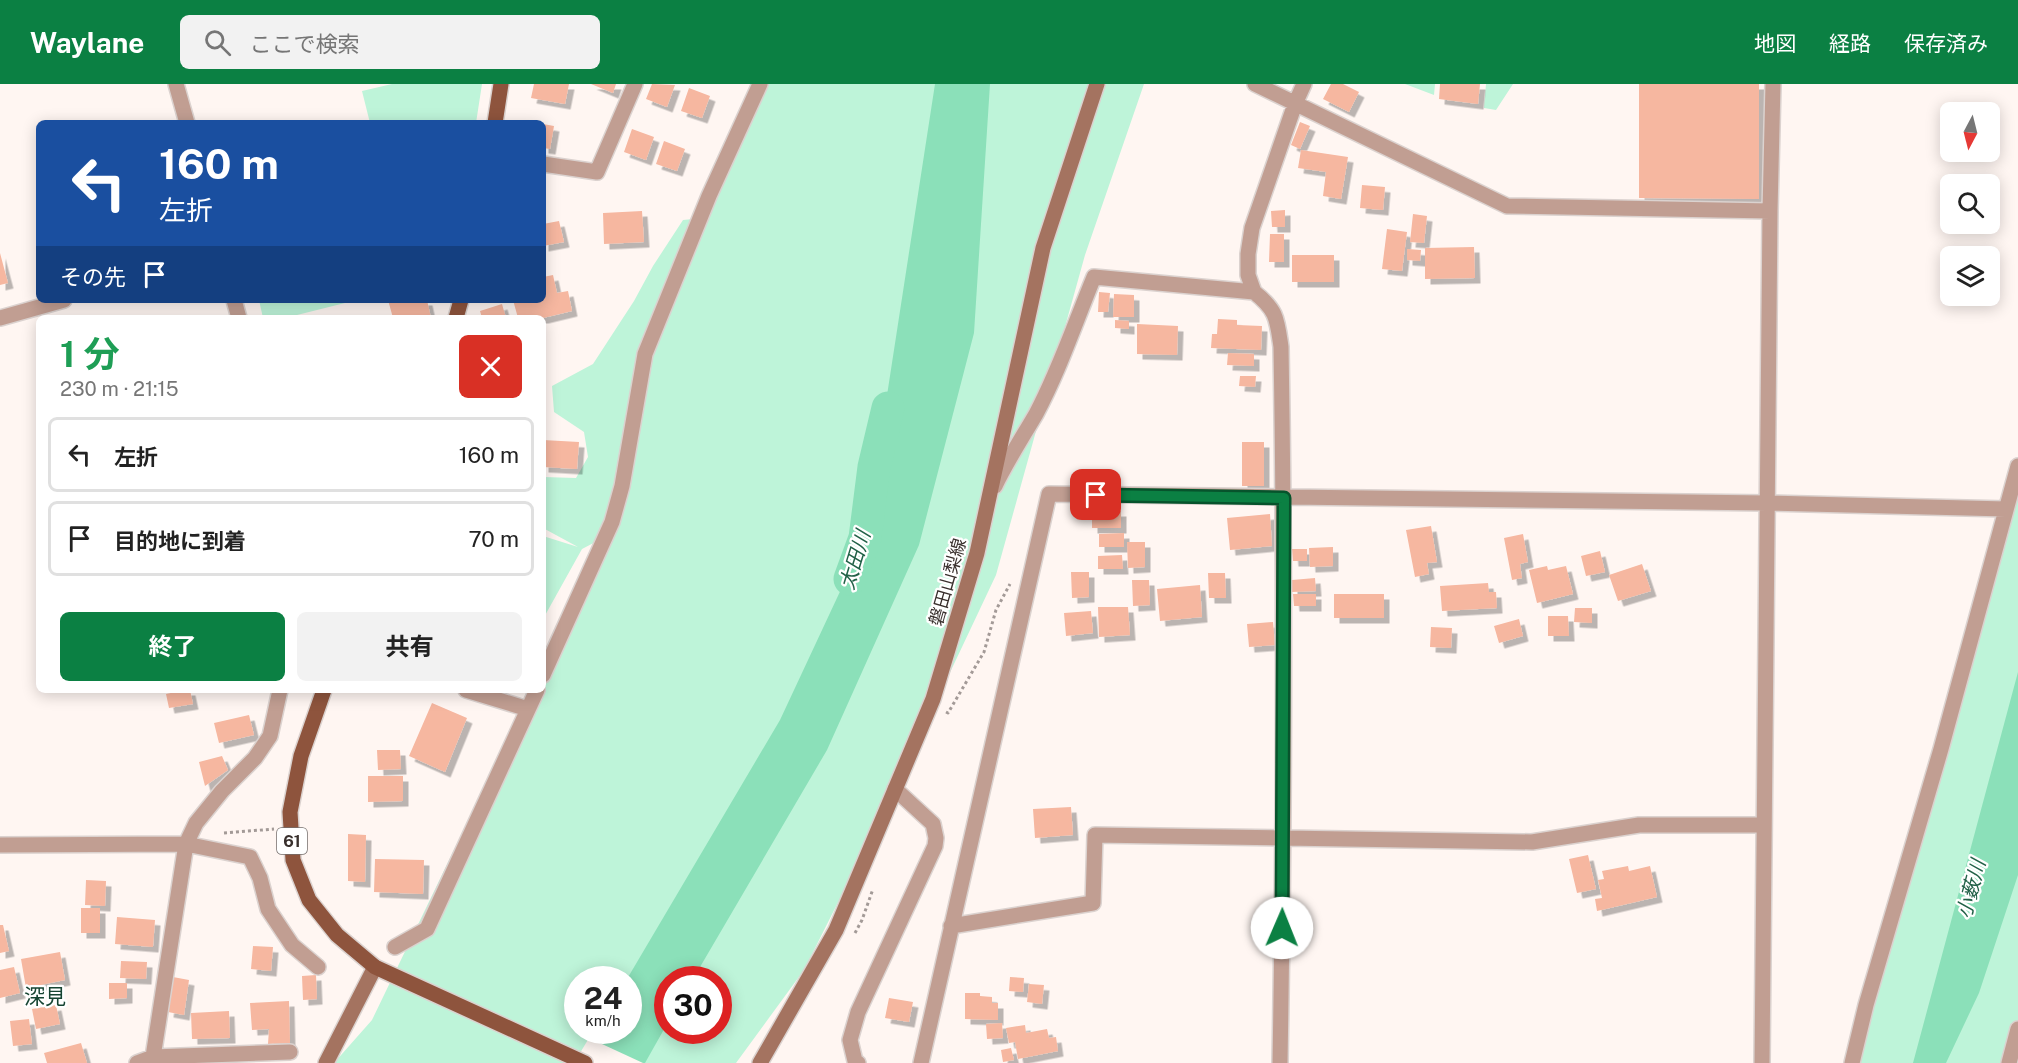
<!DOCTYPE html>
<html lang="ja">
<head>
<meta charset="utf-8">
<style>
	body { margin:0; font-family:"Public Sans","Noto Sans JP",sans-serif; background:#f2f2f2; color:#222; height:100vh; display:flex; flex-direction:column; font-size:22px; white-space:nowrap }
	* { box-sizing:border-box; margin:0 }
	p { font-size:20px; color:#767676 }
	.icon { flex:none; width:33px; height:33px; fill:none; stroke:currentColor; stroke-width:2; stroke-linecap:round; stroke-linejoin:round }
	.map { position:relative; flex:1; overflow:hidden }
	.drawer { position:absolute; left:36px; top:231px; width:510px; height:378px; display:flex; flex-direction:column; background:#fff; border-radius:9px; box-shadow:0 3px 15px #0003 }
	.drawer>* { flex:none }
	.hud { position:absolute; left:36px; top:36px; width:510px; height:183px; border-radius:9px; box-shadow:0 3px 15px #0003; background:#1a4fa0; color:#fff; overflow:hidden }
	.needle { width:39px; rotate:187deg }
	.tools { position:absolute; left:1940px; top:18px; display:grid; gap:12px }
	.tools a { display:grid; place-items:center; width:60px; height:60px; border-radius:9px; background:#fff; box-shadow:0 3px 15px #0003; font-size:30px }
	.speed { position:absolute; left:564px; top:882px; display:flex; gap:12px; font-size:30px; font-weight:700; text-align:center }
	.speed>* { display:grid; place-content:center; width:78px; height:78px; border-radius:50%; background:#fff; box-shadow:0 3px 15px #0003; line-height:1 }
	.speed small { font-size:15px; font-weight:400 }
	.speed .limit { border:9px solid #d22; background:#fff; color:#111 }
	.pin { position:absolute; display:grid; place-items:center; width:51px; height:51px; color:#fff; margin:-26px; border-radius:12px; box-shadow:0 3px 9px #0006 }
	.me { position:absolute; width:66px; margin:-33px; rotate:1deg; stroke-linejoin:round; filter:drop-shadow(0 0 4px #0008) }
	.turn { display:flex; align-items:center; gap:21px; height:126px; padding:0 24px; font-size:27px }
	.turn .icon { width:78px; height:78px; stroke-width:2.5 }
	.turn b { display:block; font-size:42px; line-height:51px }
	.then { display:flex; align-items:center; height:57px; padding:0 24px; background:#0003; gap:12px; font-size:22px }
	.round { display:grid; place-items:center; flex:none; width:63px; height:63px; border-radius:9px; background:#f2f2f2 }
	.summary { display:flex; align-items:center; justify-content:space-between; height:102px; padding:0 24px }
	h1 { font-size:36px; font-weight:700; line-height:45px; color:#1e9e55 }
	.primary-button { display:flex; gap:12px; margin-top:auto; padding:12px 24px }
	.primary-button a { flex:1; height:69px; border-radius:9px; background:#0b8043; color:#fff; font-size:24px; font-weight:700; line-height:69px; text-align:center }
	.primary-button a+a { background:#f2f2f2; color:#222 }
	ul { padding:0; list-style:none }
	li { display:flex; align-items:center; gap:18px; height:75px; margin:0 12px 9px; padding:0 12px; border:3px solid #e0e0e0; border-radius:9px }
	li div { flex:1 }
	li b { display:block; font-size:22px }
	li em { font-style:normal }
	header { display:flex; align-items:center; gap:36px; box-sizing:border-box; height:84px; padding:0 30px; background:#0b8043; color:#fff }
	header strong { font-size:28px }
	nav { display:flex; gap:33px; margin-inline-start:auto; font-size:21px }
	.search { width:420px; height:54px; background:#f2f2f2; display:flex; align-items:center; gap:15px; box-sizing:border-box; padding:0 21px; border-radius:9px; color:#767676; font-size:22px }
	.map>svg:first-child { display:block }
</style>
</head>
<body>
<header>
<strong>Waylane</strong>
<div class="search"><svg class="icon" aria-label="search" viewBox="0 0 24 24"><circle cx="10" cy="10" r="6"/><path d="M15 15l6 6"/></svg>ここで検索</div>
<nav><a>地図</a><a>経路</a><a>保存済み</a></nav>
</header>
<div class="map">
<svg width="2018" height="979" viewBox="0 0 2018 979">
	<defs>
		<filter id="shadow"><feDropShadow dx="5.5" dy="5.5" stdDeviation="0" flood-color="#0004"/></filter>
	</defs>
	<rect width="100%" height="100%" fill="#fff6f2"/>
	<path fill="#bef4d9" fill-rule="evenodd" d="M392,0H482L476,39H370L362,7Z
		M760,0H1144L1085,171L996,491L895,705L804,886L736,979H334L372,936L531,606H543V580L603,454L582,465L543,535V452L578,463L543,444V393L576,394L588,373L584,348L554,328L552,302L593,280L634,217L653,182L683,136L693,135L650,257ZM578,896H628V946H578ZM668,896H718V946H668Z
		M1405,0H1435L1434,11Z
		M1486,0H1513L1496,26L1484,24Z
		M259,216H357L285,234H263Z
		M2018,380V949L2011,979H1853Z"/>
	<path fill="#8be0b9" d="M935,0H990L974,249L919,461L827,666L693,895L668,896L667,940L645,979H577L597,947L628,946V896L627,895L780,636L865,454Z
		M2018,588V791L1979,909L1946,979H1913Z"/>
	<path fill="#fff6f2" d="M589,954L643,979H574Z"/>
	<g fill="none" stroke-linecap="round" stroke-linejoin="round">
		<path stroke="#8be0b9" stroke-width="33" d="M850,495L865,454L874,383L888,324"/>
	</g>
	<path fill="#f6b7a0" filter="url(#shadow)" d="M534,0H569L565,20L531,14Z
		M591,0H616L613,9Z
		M652,0L675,1L667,23L646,15Z
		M1331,0H1343L1359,8L1349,28L1323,15Z
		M1440,0H1480L1478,20L1439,15Z
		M1639,0H1759V115L1639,114Z
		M689,4L710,12L702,34L681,27Z
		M1300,38L1310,42L1300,65L1291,61Z
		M543,40L554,42L550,65L543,64Z
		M632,45L654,53L646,76L624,68Z
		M664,57L685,65L677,87L656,80Z
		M1301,66L1348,73L1341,115L1323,112L1326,88L1298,84Z
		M1362,101L1385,103L1383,126L1360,124Z
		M1285,126V143H1272L1271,127Z
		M642,127L644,158L604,160L603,129Z
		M1413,130L1427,132L1424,159L1410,158Z
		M559,137L564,158L543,162V140Z
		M1387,145L1407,148L1402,187L1382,185Z
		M1270,150H1284V178H1269Z
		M1474,163L1475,194L1425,195V164Z
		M1407,165L1421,166L1420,177L1407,176Z
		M0,169L8,199L0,201Z
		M1292,171H1334V198H1292Z
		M553,191L557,209L568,207L572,227L543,234H518L513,216H543V193Z
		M1099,208L1110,209L1108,228H1098Z
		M1114,210L1134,211V233H1113Z
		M388,216H427L431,234H393Z
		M502,220L506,234H482L480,227Z
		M1218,235L1237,236V241L1262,242L1261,266L1211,264L1212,250H1217Z
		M1115,236L1129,237V245L1115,244Z
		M1137,240L1178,242L1177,271L1137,270Z
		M1228,269L1254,270V282L1227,281Z
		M1240,292H1256L1255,303L1239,302Z
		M543,356L579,358L577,385L543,383Z
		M1242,358H1264V402H1242Z
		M1121,427V444H1092V428Z
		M1270,430L1272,462L1230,466L1227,434Z
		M1431,442L1437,478L1427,479L1429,490L1415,493L1406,446Z
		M1124,449V463H1099V450Z
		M1523,450L1528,478L1520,480L1522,494L1512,496L1504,454Z
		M1127,458H1145V483L1128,484Z
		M1333,463V482L1310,483L1309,464Z
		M1292,465H1307V477H1293Z
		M1600,467L1605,488L1586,492L1581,472Z
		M1122,471L1123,485H1098V472Z
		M1642,480L1651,507L1618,517L1609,491Z
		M1547,482L1548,486L1566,482L1573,510L1537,519L1529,486Z
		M1071,488H1089V513L1072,514Z
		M1208,489H1225L1226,514H1209Z
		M1315,494L1316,507L1292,508V496Z
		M1132,496H1149L1150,521L1133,522Z
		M1488,499L1489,508H1496L1497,524L1442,527L1440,502Z
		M1200,501L1202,533L1160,537L1157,505Z
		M1293,510H1316V522H1294Z
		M1334,510H1384V534H1334Z
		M1098,523H1128L1130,551L1099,553Z
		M1575,524H1592V539L1574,538Z
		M1091,527L1093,549L1066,552L1064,529Z
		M1548,532H1568L1569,552H1548Z
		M1519,535L1523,552L1499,559L1494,542Z
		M1273,538L1275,561L1249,563L1247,540Z
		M1431,543L1452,544L1451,564L1430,563Z
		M185,606H190L193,620L169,624L166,610Z
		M432,619L467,634L445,688L409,672Z
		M249,631L254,651L219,659L214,639Z
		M377,666H400L401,685L378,686Z
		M222,672L228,686L205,702L199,678Z
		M368,692H403V717L368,718Z
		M1071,723L1073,751L1035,754L1033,725Z
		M348,750L366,751L365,798L348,797Z
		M1588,771L1596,805L1577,809L1569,775Z
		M375,775L424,776L423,810L374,808Z
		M1628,782L1629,787L1650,782L1657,813L1597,827L1595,815L1602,814L1598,796L1604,795L1602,787Z
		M86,796L106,797L105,822L85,821Z
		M81,824H100V849H81Z
		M117,833L155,836L153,863L115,860Z
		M0,841H3L9,867L0,869Z
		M253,862L273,863L271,887L251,885Z
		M60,868L65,896L26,904L21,875Z
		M121,877L147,878L146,895L120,894Z
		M14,883L20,909L0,914V886Z
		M316,891L317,915L303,916L302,892Z
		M173,893L189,896L184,931L168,928Z
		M1010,893L1024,894L1023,908L1009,907Z
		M109,899H127V914L109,915Z
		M1029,900L1044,901L1042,920L1027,918Z
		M965,909H980V912L992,913V919H998V936L965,935Z
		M889,914L913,918L909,938L885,934Z
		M289,917L290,959L268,960L269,945L252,946L250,919Z
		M56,921L60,940L36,945L32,925Z
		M229,927L230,954L192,955L191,929Z
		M29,935L32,960L13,962L10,937Z
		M1002,939L1003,954L987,955L986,940Z
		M1025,941L1026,949L1047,945L1049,954L1056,953L1058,967L1018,975L1015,958L1009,959L1006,944Z
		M81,959L87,979H47L44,969Z
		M1011,964L1014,976L1003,978L1001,966Z"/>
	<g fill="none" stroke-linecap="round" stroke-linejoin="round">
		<defs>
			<path id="minor" d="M176,0L187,39
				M1255,0L1507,122L1770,127
				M543,80L597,88L635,0
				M1254,208L1248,191V170L1252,144L1295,20L1304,0
				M234,216L239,234
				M0,234L64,216
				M995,402C1007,377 1022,354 1036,330C1059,287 1075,239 1094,193L1254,208C1277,226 1277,235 1281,263C1285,502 1284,740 1280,979
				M543,591L612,438L622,402L645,270L709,112L760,0
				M466,606L528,625
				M0,761L186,760L250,773L260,794L268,825L292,861L318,883
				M951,842L1093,819L1095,751L1532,758L1639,741H1764
				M395,863L427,845L537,606
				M153,973L186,760L196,739L222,707L255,674L270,652L280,606
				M137,979L153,973L290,968
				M858,979L855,977L850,956L858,928L935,762L936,754L933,740L895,705
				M921,979L1049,410L1767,419L2006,425
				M1762,979L1770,127L1773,0
				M1852,979L1866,921L1941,665L2018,382
				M2009,979L2018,945"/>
			<path id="secondary" d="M326,979L375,883
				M760,979L836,846L933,615L977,469L1043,164L1097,0"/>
			<path id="primary" d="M495,39L501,0
				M456,234L461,216
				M324,606L301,672L290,728L293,776L309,816L337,851L375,883L585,979"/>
		</defs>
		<use href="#minor" stroke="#dbd2cf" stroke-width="18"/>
		<use href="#secondary" stroke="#dbd2cf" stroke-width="18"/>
		<use href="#primary" stroke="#dbd2cf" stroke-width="18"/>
		<path stroke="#a39a97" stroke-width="3" stroke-dasharray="3 3" stroke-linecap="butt" d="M946,628L948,629L984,568L996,526L1010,500
			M224,749L274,745
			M855,849L862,836L873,805"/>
		<use href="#minor" stroke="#c19e92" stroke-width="15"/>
		<use href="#secondary" stroke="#a47360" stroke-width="15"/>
		<use href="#primary" stroke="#8e543d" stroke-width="15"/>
	</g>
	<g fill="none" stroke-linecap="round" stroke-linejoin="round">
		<defs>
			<path id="route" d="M1096,411L1284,414L1282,844"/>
		</defs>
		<use href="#route" stroke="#07532c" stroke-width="15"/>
		<use href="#route" stroke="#0b8043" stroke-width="10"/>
	</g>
	<g text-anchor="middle" stroke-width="4.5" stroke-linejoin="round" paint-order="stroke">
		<rect fill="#fff" stroke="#746e6c" stroke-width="1.5" x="277" y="744" width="30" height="26" rx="4.5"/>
		<g font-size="16" font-weight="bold" fill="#39302d">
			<text x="292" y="763">61</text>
		</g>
		<g font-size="18" fill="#39302d" stroke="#fff">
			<text transform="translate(948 498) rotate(-74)" y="6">磐田山梨線</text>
		</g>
		<g font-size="20" font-style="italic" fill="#216147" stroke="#fff">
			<text transform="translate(855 476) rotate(-73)" y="7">太田川</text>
			<text transform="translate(1971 805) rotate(-75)" y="7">小薮川</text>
		</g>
		<g font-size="21" fill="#164432" stroke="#fff">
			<text x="45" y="920">深見</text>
		</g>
	</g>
</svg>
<div class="tools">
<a><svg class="needle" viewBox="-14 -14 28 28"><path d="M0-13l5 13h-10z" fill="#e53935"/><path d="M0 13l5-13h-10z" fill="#767676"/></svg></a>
<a><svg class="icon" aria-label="search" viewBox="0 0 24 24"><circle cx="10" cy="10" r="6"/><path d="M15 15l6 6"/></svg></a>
<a><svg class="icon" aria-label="layers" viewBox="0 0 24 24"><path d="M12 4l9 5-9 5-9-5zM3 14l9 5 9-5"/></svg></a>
</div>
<div class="speed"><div>24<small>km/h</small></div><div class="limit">30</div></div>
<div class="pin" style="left:1096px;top:411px;background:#d93025"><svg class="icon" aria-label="arrive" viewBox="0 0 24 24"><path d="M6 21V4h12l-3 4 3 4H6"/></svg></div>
<svg class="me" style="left:1282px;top:844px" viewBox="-20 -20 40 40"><circle r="19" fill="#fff"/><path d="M0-13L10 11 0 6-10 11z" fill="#0b8043"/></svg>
<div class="hud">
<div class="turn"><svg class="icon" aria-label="left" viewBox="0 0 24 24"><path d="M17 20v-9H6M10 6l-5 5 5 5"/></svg><div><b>160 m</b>左折</div></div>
<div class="then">その先<svg class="icon" aria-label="arrive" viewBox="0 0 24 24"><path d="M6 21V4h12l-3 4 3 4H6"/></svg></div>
</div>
<section class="drawer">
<div class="summary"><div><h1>1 分</h1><p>230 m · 21:15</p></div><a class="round" style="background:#d93025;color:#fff"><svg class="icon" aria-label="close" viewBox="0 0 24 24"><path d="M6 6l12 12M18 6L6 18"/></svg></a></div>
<ul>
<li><svg class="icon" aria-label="left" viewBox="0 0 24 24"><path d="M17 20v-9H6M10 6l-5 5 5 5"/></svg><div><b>左折</b></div><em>160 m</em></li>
<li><svg class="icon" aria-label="arrive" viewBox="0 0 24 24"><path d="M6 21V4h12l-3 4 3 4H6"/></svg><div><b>目的地に到着</b></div><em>70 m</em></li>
</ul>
<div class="primary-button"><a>終了</a><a>共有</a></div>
</section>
</div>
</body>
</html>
